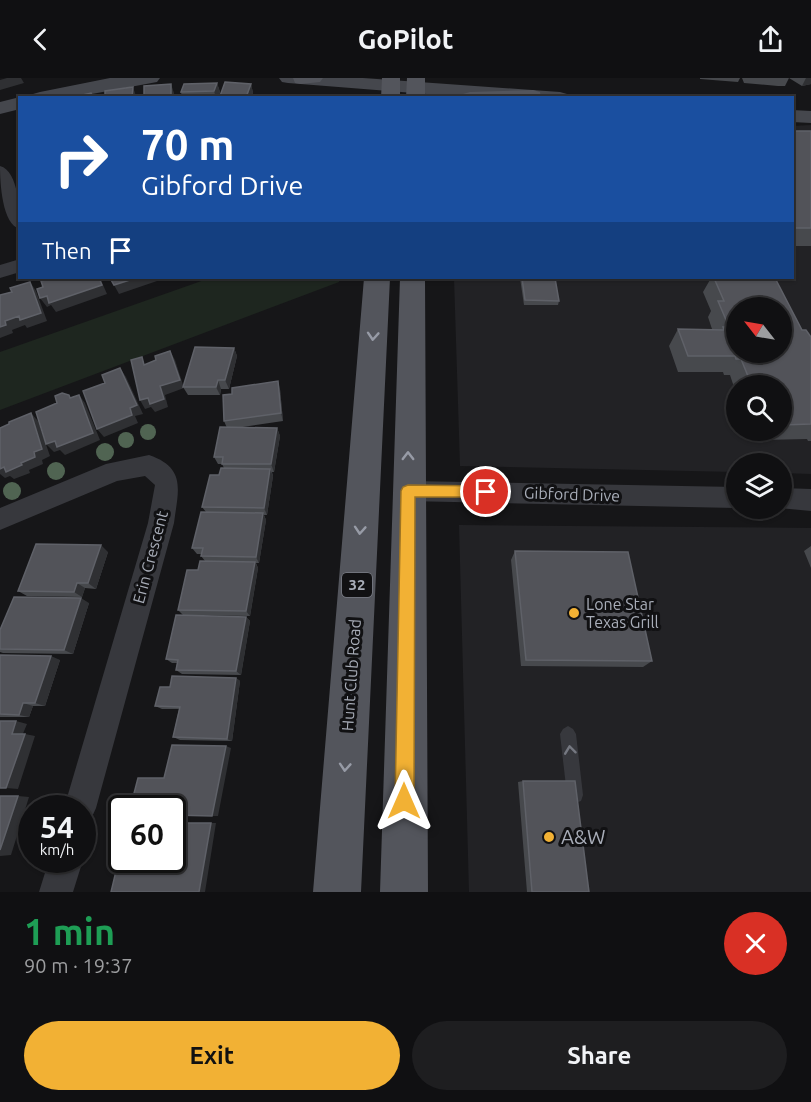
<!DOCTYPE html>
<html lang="en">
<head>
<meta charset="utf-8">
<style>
	body { margin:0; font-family:Ubuntu,sans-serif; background:#1e1e20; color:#f1f3f6; height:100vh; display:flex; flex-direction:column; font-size:22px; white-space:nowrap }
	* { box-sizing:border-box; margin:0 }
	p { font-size:20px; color:#9c9d9f }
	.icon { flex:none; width:33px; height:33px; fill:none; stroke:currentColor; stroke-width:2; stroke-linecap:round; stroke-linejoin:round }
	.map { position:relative; height:814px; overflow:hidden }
	.drawer { display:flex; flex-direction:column; background:#101012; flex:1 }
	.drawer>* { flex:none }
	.hud { position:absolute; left:18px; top:18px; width:776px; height:183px; border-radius:0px; box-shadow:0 2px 4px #0004,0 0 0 2px #303032; background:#1a4fa0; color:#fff; overflow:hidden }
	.needle { width:39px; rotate:301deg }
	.controls { position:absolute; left:726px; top:219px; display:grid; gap:12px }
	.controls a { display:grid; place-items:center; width:66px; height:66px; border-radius:50%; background:#101012; box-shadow:0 2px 4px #0004,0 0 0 2px #303032; font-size:30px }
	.speed { position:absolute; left:18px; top:717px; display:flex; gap:12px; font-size:30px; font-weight:700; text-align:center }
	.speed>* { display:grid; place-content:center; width:78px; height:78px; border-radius:50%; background:#101012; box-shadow:0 2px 4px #0004,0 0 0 2px #303032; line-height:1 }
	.speed small { font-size:15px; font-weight:400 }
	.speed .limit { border:3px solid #111; border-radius:9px; background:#fff; color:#111 }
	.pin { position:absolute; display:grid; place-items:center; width:51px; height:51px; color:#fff; margin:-26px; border:3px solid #fff; border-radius:50%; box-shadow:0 2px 6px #0007 }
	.me { position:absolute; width:66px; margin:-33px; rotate:0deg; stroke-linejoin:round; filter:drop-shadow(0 0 4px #0008) }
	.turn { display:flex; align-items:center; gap:21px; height:126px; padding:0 24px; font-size:27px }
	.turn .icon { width:78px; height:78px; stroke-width:2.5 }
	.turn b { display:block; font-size:42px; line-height:51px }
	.then { display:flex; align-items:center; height:57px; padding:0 24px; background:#0003; gap:12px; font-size:22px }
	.round { display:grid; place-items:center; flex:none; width:63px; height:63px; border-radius:32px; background:#1e1e20 }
	.headline { display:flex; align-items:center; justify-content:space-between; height:102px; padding:0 24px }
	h1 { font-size:36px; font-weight:700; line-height:45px; color:#1e9e55 }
	.primary-button { display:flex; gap:12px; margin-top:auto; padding:12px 24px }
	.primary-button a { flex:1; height:69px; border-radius:36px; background:#f2b134; color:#111; font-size:24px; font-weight:700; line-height:69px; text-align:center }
	.primary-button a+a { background:#1e1e20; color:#f1f3f6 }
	header { display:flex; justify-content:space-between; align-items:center; height:78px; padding:0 24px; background:#101012; font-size:27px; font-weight:700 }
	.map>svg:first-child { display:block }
</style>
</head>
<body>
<header><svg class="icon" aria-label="back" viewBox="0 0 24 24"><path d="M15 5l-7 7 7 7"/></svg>GoPilot<svg class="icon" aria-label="share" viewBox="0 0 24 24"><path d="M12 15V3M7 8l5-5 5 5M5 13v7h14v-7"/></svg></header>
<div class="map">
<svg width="811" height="814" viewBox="0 0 811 814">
	<rect width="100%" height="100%" fill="#161618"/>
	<path fill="#222225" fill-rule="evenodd" d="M811,47V396L782,395V386H736V394L460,388L454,200H792V48ZM736,230H782V274H736ZM736,308H782V352H736Z
		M459,447L811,450V814H469Z"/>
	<path fill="#1e261f" d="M210,200H340L339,204L0,332V274Z"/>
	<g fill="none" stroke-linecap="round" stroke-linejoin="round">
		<path fill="#37383d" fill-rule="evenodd" d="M568,648L573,651L576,656L583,717L581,723L575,725L569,723L567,717L560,656L563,651Z"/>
		<path fill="#37383d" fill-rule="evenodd" d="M0,88C19,93 20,135 20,151C2,147 0,104 0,88Z
			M20,181V194L0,200V187Z
			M149,377C187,390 178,413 174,445L96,730L91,741L82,745V730H64L148,445L155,407L145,398L117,403L0,452V430L106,386Z
			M408,403L736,409V430L408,423L399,420L396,413L399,406Z
			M782,410L811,411V433L779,430H782Z
			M82,781L83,782L73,814H39L49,782Z"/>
		<path fill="#45474d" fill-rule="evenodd" d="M110,0H160L157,4L70,20H31L33,16L40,14Z
			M279,0H363L560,14L567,16L569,20H477L288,5L282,4Z
			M20,19V31L0,36V24Z
			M792,32L811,33V45L792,44Z"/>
		<path fill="#53555c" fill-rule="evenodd" d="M293,0H323L320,4L301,6L295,5Z
			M382,0H400V20H381Z
			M407,0H425V20H406Z
			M533,12L540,14L541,20H461L463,16L470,14Z
			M364,200H390L361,814H313Z
			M400,200H425L428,814H380Z"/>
	</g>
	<g fill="#506452">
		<circle cx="148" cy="354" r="8"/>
		<circle cx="126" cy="362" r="8"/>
		<circle cx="105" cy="374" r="9"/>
		<circle cx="56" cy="393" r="9"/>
		<circle cx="12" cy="413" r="9"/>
	</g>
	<path fill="#47494d" d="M700,0H740L738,4L700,1Z
		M742,0H811V6L802,8L789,0L785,8H778L744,5Z
		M217,5L220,14L218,20H182L181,14Z
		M251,6L253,15L251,20H220V18Z
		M792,53H811V168H792Z
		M520,200H555L559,223L558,227H524Z
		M711,200H775L802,252L811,259V363H808L807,361L762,362L758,352H782V308H736V315L730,297H724L723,294H678L669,268L678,251H712L708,239L711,233L703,214Z
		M234,270L237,278L229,311H221L220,317H188L183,309Z
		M280,311L283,343L236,350H277L280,358L274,394H272L273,398L267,437H264L266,442L259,485H256L258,490L250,538L183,537L178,532L198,492L205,483L201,478L202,476H197L192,470L206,434L202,429L224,390L222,386H218L214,379L227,350L224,343Z
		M811,468V490L804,473Z
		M515,473L652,583L643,589L521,588L511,482Z
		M108,474L96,511L85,510L82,519L27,518L18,513Z
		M89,525L73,576L3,575L0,574V552Z
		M246,539L250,543L241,597L182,596L176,592L177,585H172L166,581Z
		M0,577L60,582L45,628H33L29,639H0Z
		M236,600L240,603L232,663L180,662L173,659L179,631H162L155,628L170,609Z
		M523,703L589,814H527L518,704Z"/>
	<path fill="#2f3033" d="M7,0H21L24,5L0,12V2Z
		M806,0H811V6L802,8Z
		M217,5L220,14L218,20H216L214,13Z
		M171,6L174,15V20H165Z
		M251,6L253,15L251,20H247Z
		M133,9L136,18V20H132Z
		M99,200H100L107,216L56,234L51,227L47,229L40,220Z
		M136,200H155L157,203L119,216L114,207Z
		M30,204L36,213L47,243L27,250L25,247L12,252L13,255L0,260V249L5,243Z
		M234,270L237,278L229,311L225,302Z
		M170,273L175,282L184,310L165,317L168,329L155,334L151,329L145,331L140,322Z
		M120,290L126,299L143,336L135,338L138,345L104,359L97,351L130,330Z
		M218,302L221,311L220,317L216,309Z
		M278,303L280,311L283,343L281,335Z
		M79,317L85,325L100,362L65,377L60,372L54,374L46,366Z
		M31,335L38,343L50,378L42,382L43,386L29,392L30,395L14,401L10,398L5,400L0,396V391L21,385L34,374Z
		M277,350L280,358L274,394L271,386Z
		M270,391L273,398L267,437L264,430Z
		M263,435L266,442L259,485L256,479Z
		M101,467L108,474L96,511L88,505Z
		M255,484L258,490L250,538L246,533Z
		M77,505L85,510L82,519L74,514Z
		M81,520L89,525L73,576L64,572Z
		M246,539L250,543L241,597L236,593Z
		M51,578L60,582L45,628L35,625Z
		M236,600L240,603L232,663L227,661Z
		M23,625L33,628L29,639L19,637Z
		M16,643L27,646L22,658L12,656Z
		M25,656L35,658L18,711L6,710Z
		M226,668L231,670L218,738H212Z
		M18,718L29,719L11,777L0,778V772Z
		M211,745H216L205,814H199Z"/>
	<path fill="#525359" stroke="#5f6168" stroke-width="1.5" fill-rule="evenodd" d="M225,4L251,6L246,19L220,18Z
		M217,5L214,13L181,14L184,6Z
		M171,6V19L144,20V8Z
		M133,9L132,20H105V13Z
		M91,15L93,20H69Z
		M792,53H811V150H792Z
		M54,200H99L102,207L49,225L47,218L40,220L37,211L43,209L41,203Z
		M110,200H136L114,207Z
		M522,200H555L559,223L525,222Z
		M714,200H775L802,252H806L811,259V346L782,347V308H752L741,281H736L735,278H688L678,251L724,252L723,249H729L718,223H724ZM736,230H782V274H736Z
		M30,204L41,235L20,242L19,238L5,243L6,247L0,249V217L12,214L10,210Z
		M195,269L234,270L225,302H218L216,309H183Z
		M170,273L180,302L160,308L164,321L150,326L148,320L140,322L131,282L142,279L144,287L156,282L155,278Z
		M120,290L137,327L130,330L132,337L97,351L83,313L105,305L102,297Z
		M278,303L281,335L224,343L223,317L232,316V310Z
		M62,315L69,317L70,320L79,317L93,355L57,369L55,363L46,366L36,334L57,325L55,318Z
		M31,335L42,371L34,374L35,379L21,385L22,387L6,394L4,389L0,391V350L9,346V344Z
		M220,349L277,350L271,386H222L223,379H214Z
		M221,390L270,391L264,430L202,429L210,397H219Z
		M201,434L263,435L256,479L201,478L203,470H192Z
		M36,466L101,467L88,505H77L74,514L18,513Z
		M515,473L628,474L652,583L526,582Z
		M200,483L255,484L246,533L178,532L187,492H198Z
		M14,519L81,520L64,572L0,571V552Z
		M176,537L246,539L236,593L176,592L178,582L166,581Z
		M0,577L51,578L35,625H23L19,637L0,636Z
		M172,598L236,600L227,661L173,659L180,629L155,628L160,609H170Z
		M0,643H16L12,656H25L6,710H0Z
		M172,667L226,668L212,738L172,737V730H144L146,723H132L138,700H164Z
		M523,703H575L589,814H532Z
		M0,718H18L0,772Z
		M172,745H211L199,814H111L122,768V782H172Z"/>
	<defs><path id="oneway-chevron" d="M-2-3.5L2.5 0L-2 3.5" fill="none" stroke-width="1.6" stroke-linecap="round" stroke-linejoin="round" transform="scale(1.5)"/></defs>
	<g stroke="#979ba6">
		<use href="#oneway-chevron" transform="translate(373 258) rotate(94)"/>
		<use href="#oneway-chevron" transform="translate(408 378) rotate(-90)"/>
		<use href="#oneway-chevron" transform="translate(360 452) rotate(94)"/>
		<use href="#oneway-chevron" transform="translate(345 689) rotate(94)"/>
	</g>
	<use stroke="#757881" href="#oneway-chevron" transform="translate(570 672) rotate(-97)"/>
	<path fill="#f2b134" stroke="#9d7322" stroke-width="1.5" d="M408,407L486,408L491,409L493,414L491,418L486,419H415L414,723L411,730L404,733L398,730L395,723L401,413L403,409Z"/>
	<g fill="#f2b134" stroke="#111113" stroke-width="2">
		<circle cx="574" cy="535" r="6"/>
		<circle cx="549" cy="759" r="6"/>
	</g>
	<g text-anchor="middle" stroke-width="6" stroke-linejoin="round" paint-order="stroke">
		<rect fill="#111113" stroke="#7b7e86" stroke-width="1.5" x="342" y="495" width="30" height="24" rx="4.5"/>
		<g font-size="15" font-weight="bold" fill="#a8adb8">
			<text x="357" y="512">32</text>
		</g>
		<g font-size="16" fill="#a8adb8" stroke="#111113">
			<text transform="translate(572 416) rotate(2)" y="6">Gibford Drive</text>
			<text transform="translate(150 479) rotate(-75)" y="6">Erin Crescent</text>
			<text transform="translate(351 597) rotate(-86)" y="6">Hunt Club Road</text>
		</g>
		<g font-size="16" fill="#a8adb8" stroke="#111113" text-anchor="start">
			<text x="586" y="532">Lone Star<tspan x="586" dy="18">Texas Grill</tspan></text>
		</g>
		<g font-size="20" fill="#a8adb8" stroke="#111113" text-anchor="start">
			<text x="561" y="766">A&amp;W</text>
		</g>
	</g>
</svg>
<div class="controls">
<a><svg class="needle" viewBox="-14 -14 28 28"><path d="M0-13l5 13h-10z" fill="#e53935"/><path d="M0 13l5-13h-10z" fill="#9c9d9f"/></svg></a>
<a><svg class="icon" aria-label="search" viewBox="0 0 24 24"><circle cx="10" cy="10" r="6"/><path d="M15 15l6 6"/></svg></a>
<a><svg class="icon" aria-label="layers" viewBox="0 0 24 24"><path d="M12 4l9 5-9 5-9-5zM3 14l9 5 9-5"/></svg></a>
</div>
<div class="speed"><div>54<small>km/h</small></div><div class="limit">60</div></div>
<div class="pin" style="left:486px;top:414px;background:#d93025"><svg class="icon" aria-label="arrive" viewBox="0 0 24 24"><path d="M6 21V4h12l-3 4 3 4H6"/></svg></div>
<svg class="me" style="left:404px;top:723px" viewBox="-20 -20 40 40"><path d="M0-17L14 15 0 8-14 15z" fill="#f2b134" stroke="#fff" stroke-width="4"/></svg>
<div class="hud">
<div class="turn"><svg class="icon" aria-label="right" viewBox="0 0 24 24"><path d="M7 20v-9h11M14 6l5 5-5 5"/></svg><div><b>70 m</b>Gibford Drive</div></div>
<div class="then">Then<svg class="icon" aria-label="arrive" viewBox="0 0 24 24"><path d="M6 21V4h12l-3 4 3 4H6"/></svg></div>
</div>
</div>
<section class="drawer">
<div class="headline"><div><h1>1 min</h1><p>90 m · 19:37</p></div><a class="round" style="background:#d93025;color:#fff"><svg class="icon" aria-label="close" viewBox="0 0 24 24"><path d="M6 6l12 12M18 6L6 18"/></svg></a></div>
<div class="primary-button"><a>Exit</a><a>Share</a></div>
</section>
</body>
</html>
